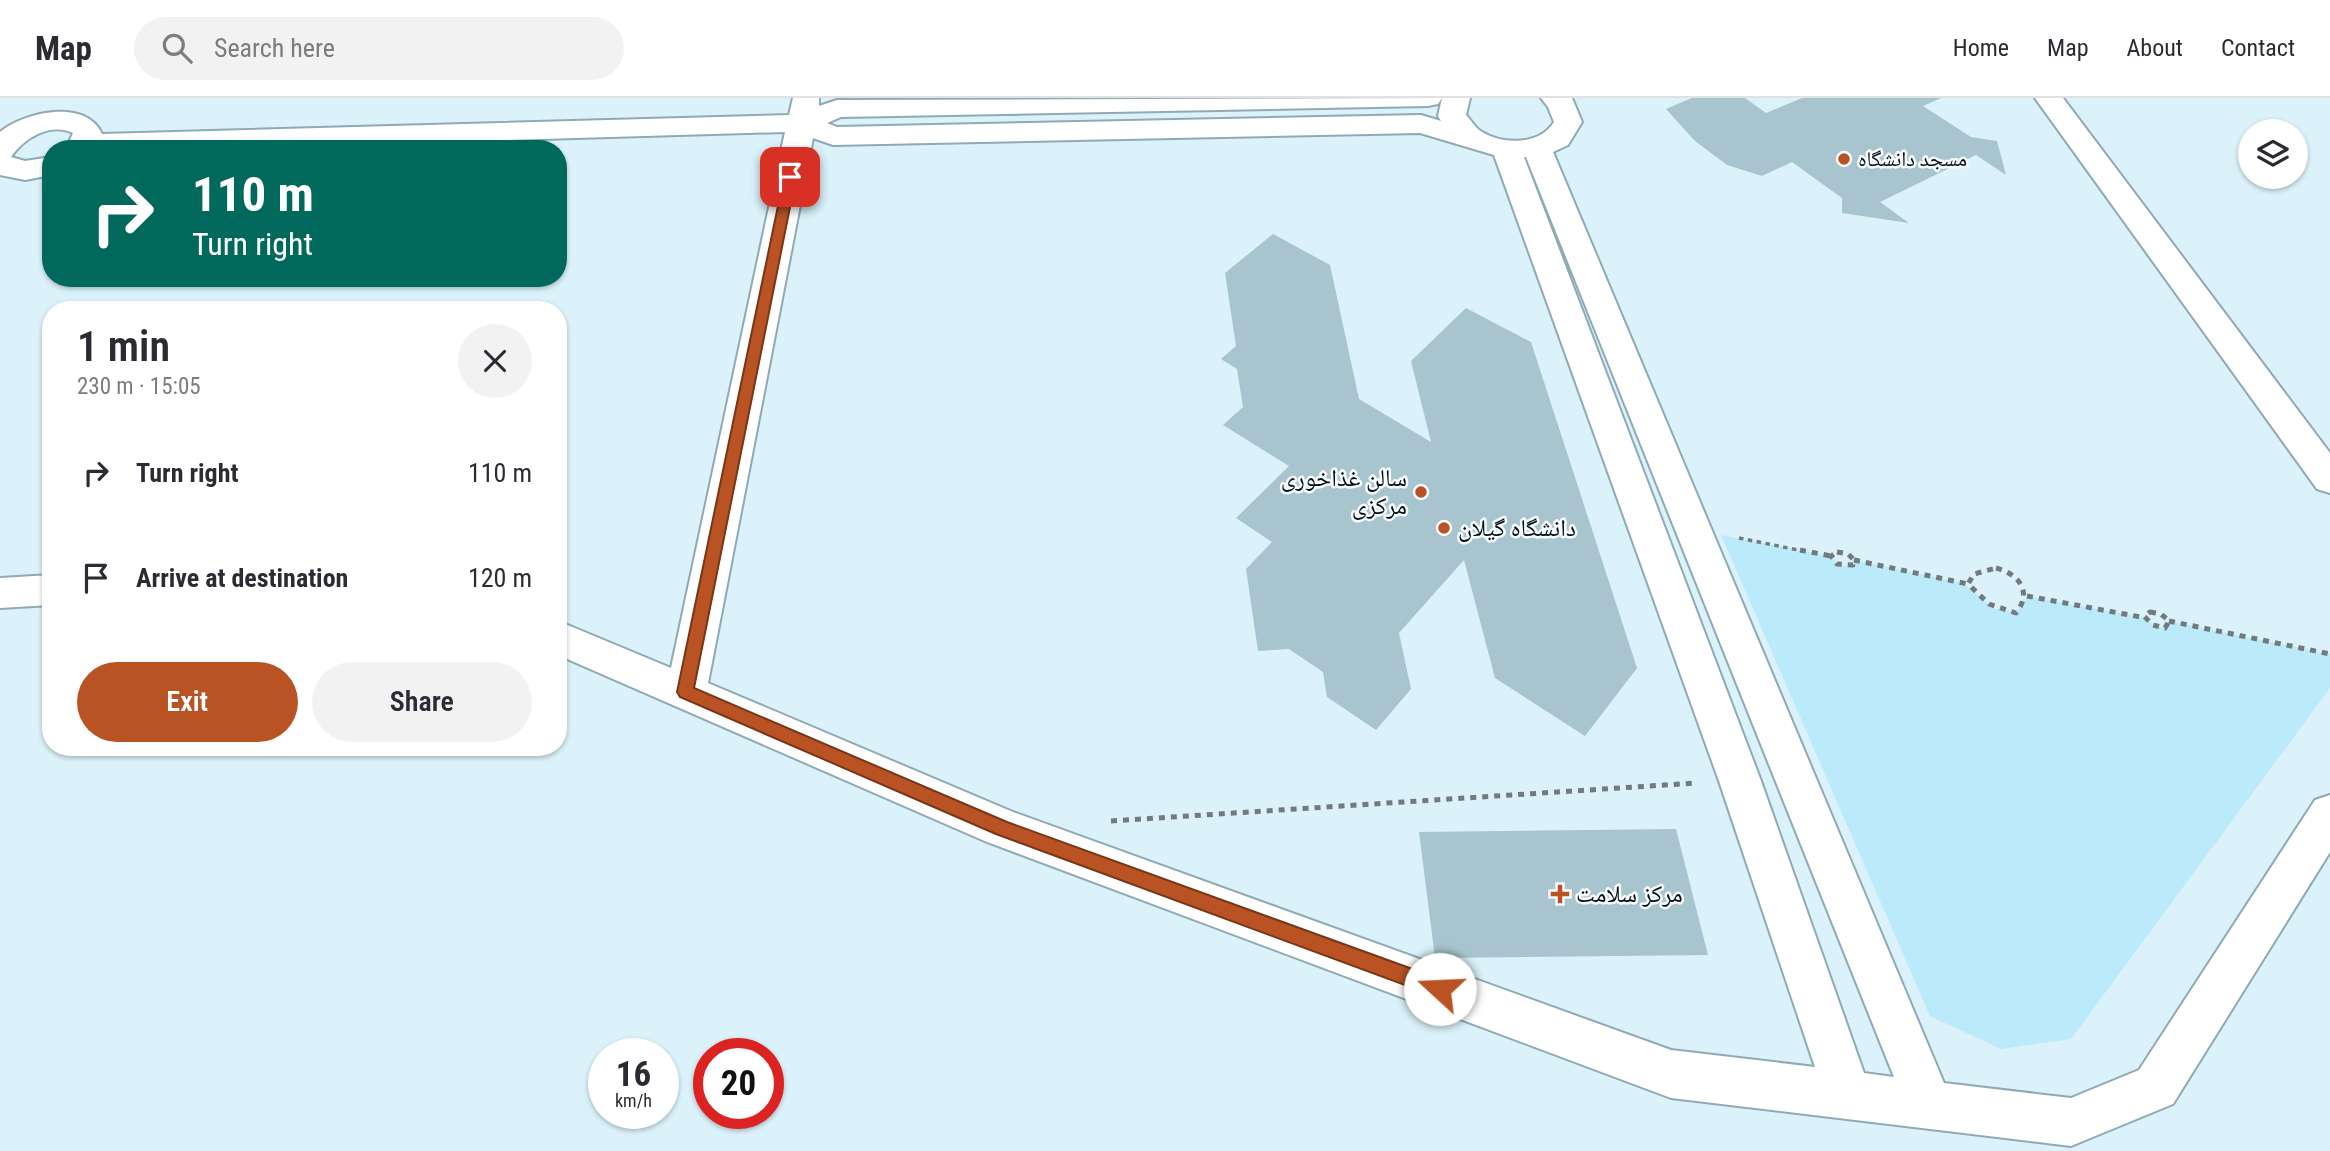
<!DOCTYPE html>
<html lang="en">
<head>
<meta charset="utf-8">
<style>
	body { margin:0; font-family:"Roboto Condensed","Noto Naskh Arabic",sans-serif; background:#f2f2f3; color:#2b2b33; height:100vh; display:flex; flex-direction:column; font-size:26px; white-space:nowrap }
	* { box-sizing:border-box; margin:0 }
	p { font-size:23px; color:#7c7c81 }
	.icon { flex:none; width:38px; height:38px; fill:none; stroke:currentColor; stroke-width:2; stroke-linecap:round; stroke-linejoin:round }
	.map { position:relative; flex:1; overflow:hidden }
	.details { position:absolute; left:42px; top:203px; width:525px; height:455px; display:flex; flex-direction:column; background:#fff; border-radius:28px; box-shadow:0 2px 5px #0004 }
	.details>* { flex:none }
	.hud { position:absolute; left:42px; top:42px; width:525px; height:147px; border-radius:28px; box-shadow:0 2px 5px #0004; background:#00695c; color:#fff; overflow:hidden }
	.buttons { position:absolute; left:2238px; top:21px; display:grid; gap:14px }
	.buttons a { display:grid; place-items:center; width:70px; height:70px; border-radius:50%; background:#fff; box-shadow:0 2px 5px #0004; font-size:35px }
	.speed { position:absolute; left:588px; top:940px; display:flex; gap:14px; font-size:35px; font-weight:700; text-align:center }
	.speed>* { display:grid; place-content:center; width:91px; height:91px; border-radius:50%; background:#fff; box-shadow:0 2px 5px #0004; line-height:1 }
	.speed small { font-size:18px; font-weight:400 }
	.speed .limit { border:10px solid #d22; background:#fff; color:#111 }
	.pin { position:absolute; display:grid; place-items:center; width:60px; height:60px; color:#fff; margin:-30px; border-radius:14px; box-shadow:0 4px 10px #0006 }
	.me { position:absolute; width:77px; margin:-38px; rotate:290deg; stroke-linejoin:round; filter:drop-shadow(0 0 5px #0008) }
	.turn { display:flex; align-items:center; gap:24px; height:147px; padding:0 35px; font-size:32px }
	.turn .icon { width:91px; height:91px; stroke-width:2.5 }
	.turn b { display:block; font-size:49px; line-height:60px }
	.round { display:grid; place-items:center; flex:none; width:74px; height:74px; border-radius:37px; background:#f2f2f3 }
	.summary { display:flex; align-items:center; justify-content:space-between; height:119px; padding:0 35px }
	h1 { font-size:42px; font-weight:600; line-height:52px }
	.action { display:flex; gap:14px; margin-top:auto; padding:14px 35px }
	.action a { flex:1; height:80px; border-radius:42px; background:#b95324; color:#fff; font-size:28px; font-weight:600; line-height:80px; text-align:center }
	.action a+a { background:#f2f2f3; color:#2b2b33 }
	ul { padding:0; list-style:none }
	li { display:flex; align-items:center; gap:21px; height:105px; padding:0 35px }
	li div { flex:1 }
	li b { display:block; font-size:26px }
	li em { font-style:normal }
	header { display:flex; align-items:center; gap:42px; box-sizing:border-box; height:98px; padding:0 35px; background:#fff; border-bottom:2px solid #e1e1e2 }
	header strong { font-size:33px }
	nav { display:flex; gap:38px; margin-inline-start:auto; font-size:24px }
	.search { width:490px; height:63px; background:#f2f2f3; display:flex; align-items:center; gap:18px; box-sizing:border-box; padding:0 24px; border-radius:38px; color:#7c7c81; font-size:26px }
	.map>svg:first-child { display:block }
</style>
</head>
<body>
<header>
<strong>Map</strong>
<div class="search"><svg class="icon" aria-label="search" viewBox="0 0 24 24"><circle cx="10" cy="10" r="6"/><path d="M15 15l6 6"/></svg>Search here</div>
<nav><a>Home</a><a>Map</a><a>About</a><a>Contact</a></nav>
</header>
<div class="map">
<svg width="2330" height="1053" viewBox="0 0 2330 1053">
	<rect width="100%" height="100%" fill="#f5fbfd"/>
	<path fill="#dbf2fb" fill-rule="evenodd" d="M0,0H2330V1053H0ZM2250,33H2296V79H2250ZM51,51H558V180H51ZM51,212H558V649H51ZM604,956H663V1015H604ZM709,956H768V1015H709Z"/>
	<path fill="#bbeafb" d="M1721,437L1831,458C1837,466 1842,470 1853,467L1854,462L1963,485L1995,511L2016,514L2023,507L2027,498L2146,520L2156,529L2165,530L2169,523L2330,556V590L2071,941L2001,951L1930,918Z"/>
	<path fill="#a7c4cf" d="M1692,0H1745L1766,15L1802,0H1941L1923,8L1971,39L1997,43L2006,77L1976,57L1880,104L1909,125L1842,115V100L1792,64L1762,78L1727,67L1695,43L1666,11Z
		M1273,136L1330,167L1359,301L1431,344L1411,263L1466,210L1531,244L1637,570L1585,638L1495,580L1464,462L1399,535L1411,591L1376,632L1327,599L1323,574L1289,551L1258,553L1246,471L1272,444L1236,420L1289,368L1223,327L1243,309L1237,271L1221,261L1236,248L1225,175Z
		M1676,731L1708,857L1435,860L1419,734Z"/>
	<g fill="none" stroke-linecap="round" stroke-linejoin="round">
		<defs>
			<path id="minor" d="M793,0H819V8L837,2L1442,0L1438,6L1428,8L841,19L827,25L837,29L1421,17L1441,23L1438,18L1442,0H1470L1466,17C1471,22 1476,31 1482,34C1504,47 1540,47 1554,24L1548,9L1541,0H1572L1582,24L1568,47L1553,54L1944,985L2071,1000L2139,972L2315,702L2330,697V754L2173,1006L2071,1048L1671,1000L987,744L558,557V523L671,570L785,34L198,51H66L73,35C50,24 24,40 11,59L25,63L51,59V77L25,82L0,77V34C24,14 86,0 102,36L789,17ZM1420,35L1494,57L1719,683L1815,969L1671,952L1013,714L708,585L813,40L833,47ZM1524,59H1526L1894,979L1864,975L1761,683Z
				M2035,0H2063L2330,355V395L2317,391Z
				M51,477V507L0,510V480Z"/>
		</defs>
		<use href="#minor" stroke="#8eaab5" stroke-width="4"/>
		<path stroke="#737a7d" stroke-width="3.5" stroke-dasharray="4.5 4.5" stroke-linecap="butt" d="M1739,440L1808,454"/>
		<path stroke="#737a7d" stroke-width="5" stroke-dasharray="6 6" stroke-linecap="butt" d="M1800,452L1831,458
			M1837,454L1848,456L1854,462L1853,467L1837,466L1831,458Z
			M1854,462L1968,486
			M1996,470C2019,476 2033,494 2016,515L1989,506L1968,486L1974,476Z
			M2027,498L2146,520
			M2150,514L2161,516L2169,523L2165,530L2153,527L2144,518Z
			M2169,523L2330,556
			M1111,723L1696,685"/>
		<use href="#minor" fill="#fff" fill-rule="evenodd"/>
	</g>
	<path fill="#b95324" stroke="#783617" stroke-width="2" d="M790,75L796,79L694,590L1007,724L1440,881L1446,884L1449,891L1446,897L1440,900L996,736L680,599L677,594L784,79Z"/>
	<g fill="#b95324" stroke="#f5fbfd" stroke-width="2.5">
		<circle cx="1844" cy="61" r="7"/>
		<circle cx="1421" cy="394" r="7"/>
		<circle cx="1444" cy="430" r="7"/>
		<path d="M1556.5 785.5h7v7h7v7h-7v7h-7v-7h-7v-7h7z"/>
	</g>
	<g text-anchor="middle" stroke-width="5" stroke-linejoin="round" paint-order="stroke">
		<g font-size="21" fill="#040d11" stroke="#f5fbfd" text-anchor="start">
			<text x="1858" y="68">مسجد دانشگاه</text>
		</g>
		<g font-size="24" fill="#040d11" stroke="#f5fbfd" text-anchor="start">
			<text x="1407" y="388" text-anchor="end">سالن غذاخوری<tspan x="1407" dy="28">مرکزی</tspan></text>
			<text x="1458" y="438">دانشگاه گیلان</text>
			<text x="1576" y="804">مرکز سلامت</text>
		</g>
	</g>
</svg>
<div class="buttons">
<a><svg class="icon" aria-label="layers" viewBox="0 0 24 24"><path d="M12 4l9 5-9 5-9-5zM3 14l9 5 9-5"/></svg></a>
</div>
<div class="speed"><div>16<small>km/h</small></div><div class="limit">20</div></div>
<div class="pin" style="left:790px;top:79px;background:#d93025"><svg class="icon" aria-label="arrive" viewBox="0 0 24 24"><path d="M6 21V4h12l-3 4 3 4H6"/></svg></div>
<svg class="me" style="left:1440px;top:891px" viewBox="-20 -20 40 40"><circle r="19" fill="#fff"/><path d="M0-13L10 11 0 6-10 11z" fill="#b95324"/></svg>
<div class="hud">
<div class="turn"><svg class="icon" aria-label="right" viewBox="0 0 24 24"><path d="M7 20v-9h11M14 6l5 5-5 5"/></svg><div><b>110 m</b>Turn right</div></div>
</div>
<section class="details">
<div class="summary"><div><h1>1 min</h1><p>230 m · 15:05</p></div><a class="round"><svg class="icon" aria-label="close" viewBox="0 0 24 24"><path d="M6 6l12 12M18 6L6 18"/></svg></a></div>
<ul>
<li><svg class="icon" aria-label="right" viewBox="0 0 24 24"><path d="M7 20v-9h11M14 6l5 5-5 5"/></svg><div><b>Turn right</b></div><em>110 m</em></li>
<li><svg class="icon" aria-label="arrive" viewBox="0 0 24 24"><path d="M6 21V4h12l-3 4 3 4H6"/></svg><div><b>Arrive at destination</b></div><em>120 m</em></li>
</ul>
<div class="action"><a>Exit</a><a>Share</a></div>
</section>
</div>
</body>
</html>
